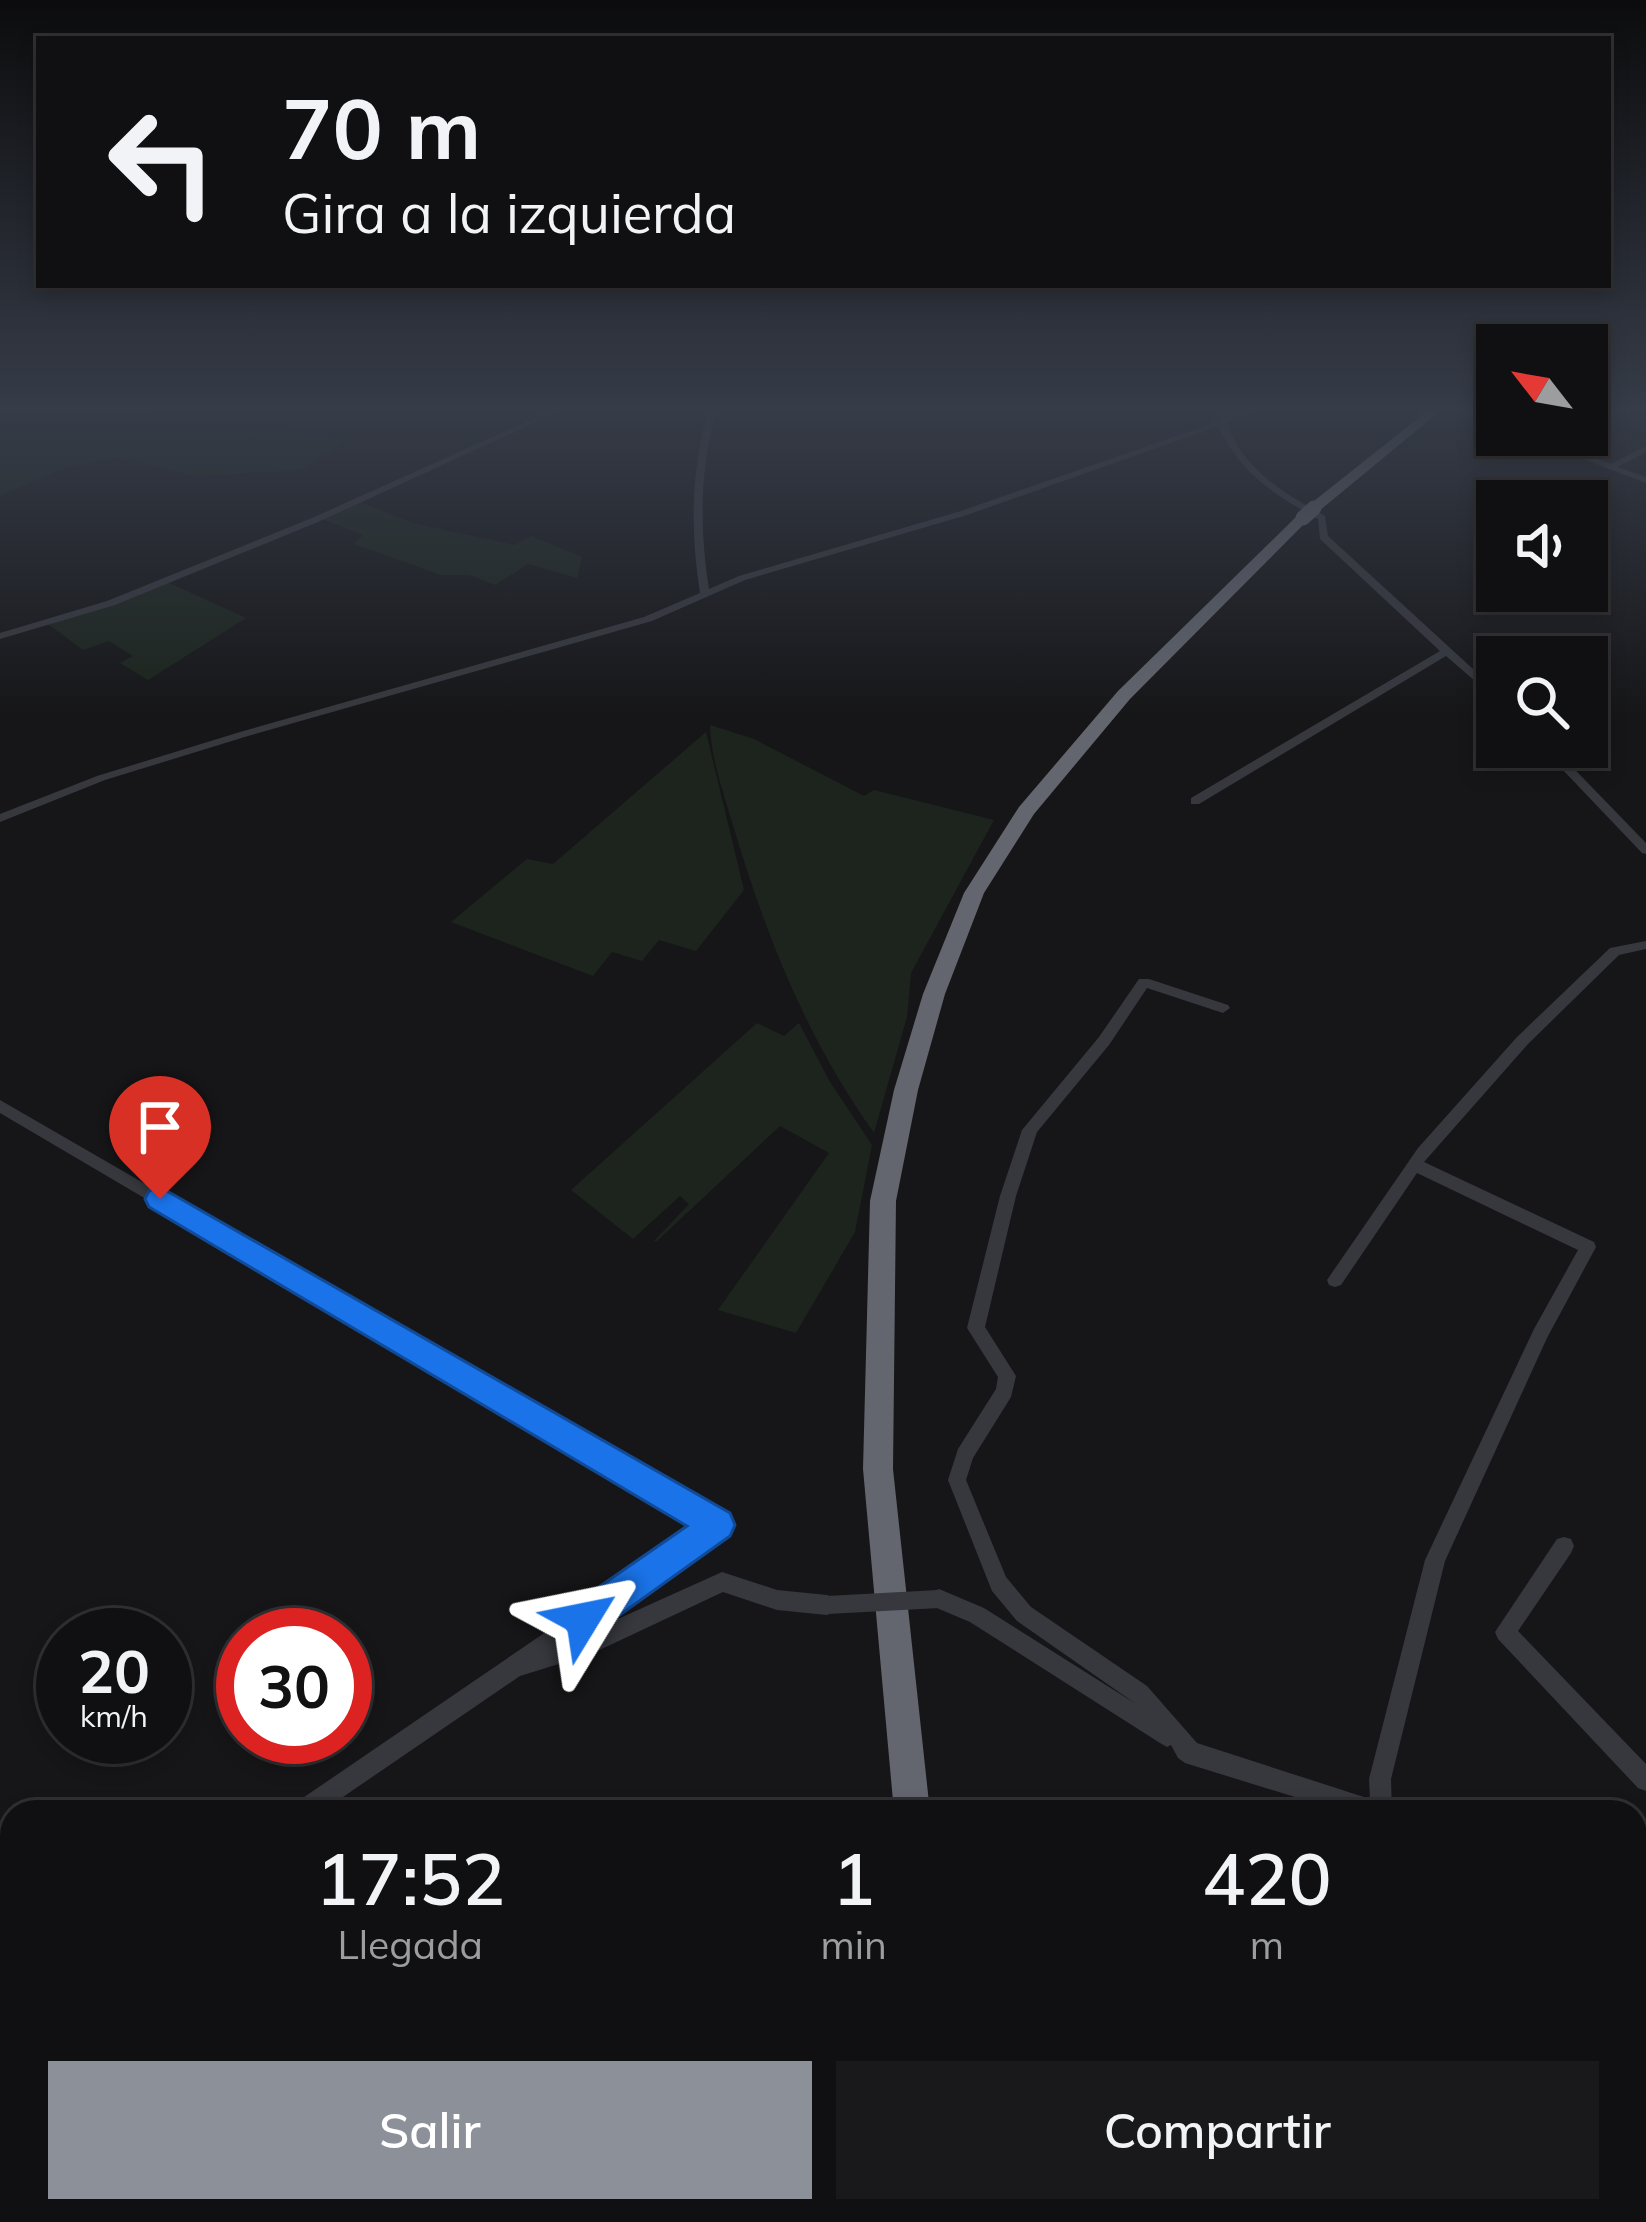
<!DOCTYPE html>
<html lang="es">
<head>
<meta charset="utf-8">
<style>
	body { margin:0; font-family:Mulish,sans-serif; background:#19191b; color:#f1f3f6; height:100vh; display:flex; flex-direction:column; font-size:45px; white-space:nowrap }
	* { box-sizing:border-box; margin:0 }
	p { font-size:39px; color:#9c9d9f }
	.icon { flex:none; width:66px; height:66px; fill:none; stroke:currentColor; stroke-width:2; stroke-linecap:round; stroke-linejoin:round }
	.map { position:relative; flex:1; overflow:hidden }
	.drawer { position:absolute; left:0px; top:1800px; width:1647px; height:423px; display:flex; flex-direction:column; background:#101012; border-radius:36px 36px 0 0; box-shadow:0 6px 18px #0003,0 0 0 3px #303032 }
	.drawer>* { flex:none }
	.hud { position:absolute; left:36px; top:36px; width:1575px; height:252px; border-radius:0px; box-shadow:0 6px 18px #0003,0 0 0 3px #303032; background:#101012; color:#f1f3f6; overflow:hidden }
	.needle { width:78px; rotate:301deg }
	.buttons { position:absolute; left:1476px; top:324px; display:grid; gap:24px }
	.buttons a { display:grid; place-items:center; width:132px; height:132px; border-radius:0px; background:#101012; box-shadow:0 6px 18px #0003,0 0 0 3px #303032; font-size:60px }
	.speed { position:absolute; left:36px; top:1608px; display:flex; gap:24px; font-size:60px; font-weight:700; text-align:center }
	.speed>* { display:grid; place-content:center; width:156px; height:156px; border-radius:50%; background:#101012; box-shadow:0 6px 18px #0003,0 0 0 3px #303032; line-height:1 }
	.speed small { font-size:30px; font-weight:400 }
	.speed .limit { border:18px solid #d22; background:#fff; color:#111 }
	.pin { position:absolute; display:grid; place-items:center; width:102px; height:102px; color:#fff; margin:-123px -51px; border-radius:50% 50% 50% 0; rotate:-45deg; box-shadow:0 0 12px #0007 }
	.pin .icon { rotate:45deg }
	.me { position:absolute; width:132px; margin:-66px; rotate:55deg; stroke-linejoin:round; filter:drop-shadow(0 0 9px #0008) }
	.turn { display:flex; align-items:center; gap:42px; height:252px; padding:0 48px; font-size:54px }
	.turn .icon { width:156px; height:156px; stroke-width:2.5 }
	.turn b { display:block; font-size:84px; line-height:102px }
	.eta { display:flex; justify-content:space-evenly; align-items:center; height:204px; text-align:center }
	.eta b { font-size:72px; font-weight:600; line-height:84px }
	.cta { display:flex; gap:24px; margin-top:auto; padding:24px 48px }
	.cta a { flex:1; height:138px; border-radius:0px; background:#8c9099; color:#fff; font-size:48px; font-weight:600; line-height:138px; text-align:center }
	.cta a+a { background:#19191b; color:#f1f3f6 }
	.map>svg:first-child { display:block }
</style>
</head>
<body>
<div class="map">
<svg width="1646" height="2222" viewBox="0 0 1646 2222">
	<rect width="100%" height="100%" fill="#161618"/>
	<path fill="#1c241d" d="M0,407H147V419L272,428L345,441L303,470L195,476L118,458L67,467L0,496Z
		M360,502L412,523L515,545L531,536L582,557L577,578L528,564L495,585L469,575H441L354,544L363,535L322,519Z
		M165,581L246,618L148,680L120,663L133,656L109,641L83,650L48,624Z
		M710,725L754,739L864,796L874,790L994,820L911,973L907,1017L874,1133C808,1040 768,941 735,832C725,797 711,761 710,725Z
		M706,732L744,890L696,951L659,940L642,961L612,952L593,976L451,922L527,859L553,864Z
		M757,1023L784,1036L799,1023L830,1082L872,1145L855,1232L796,1333L718,1310L829,1153L780,1126L657,1241L653,1242L689,1204L680,1196L633,1239L571,1190Z
		M174,2211H304L293,2222H184Z"/>
	<g fill="none" stroke-linecap="round" stroke-linejoin="round">
		<path fill="#37383e" fill-rule="evenodd" d="M559,407H569L318,522L115,605L0,639V633L107,601L312,518Z
			M709,407H717C700,467 699,527 709,589L739,576L961,511L1219,421L1217,407H1225L1227,418L1259,407H1270L1227,423C1243,470 1285,494 1325,516L1328,536L1497,691V700L1446,656L1199,804H1191V798L1440,651L1320,539L1318,519C1276,496 1238,472 1219,426L967,515L745,580L652,621L248,736L105,780L0,822V814L97,776L240,732L644,617L700,593C690,529 691,469 709,407Z
			M1450,407H1460L1497,421V426Z
			M1521,435H1533L1611,464L1646,446V452L1618,467L1646,477V483Z
			M1541,747H1553L1646,843V854L1642,853Z
			M1646,941V949L1619,955L1527,1045L1424,1162L1594,1242L1596,1247L1547,1338L1445,1561L1391,1779L1392,1812H1343L1185,1763L1178,1758L1171,1745L1167,1747L1160,1743L970,1622L932,1606L929,1599L932,1592L939,1589L984,1608L1136,1704L1017,1621L992,1591L948,1480L958,1449L996,1389L998,1377L967,1328L1000,1196L1022,1130L1099,1037L1139,979H1149L1228,1005L1230,1008L1223,1013L1147,988L1109,1045L1037,1132L1016,1196L985,1327L1016,1376L1011,1397L973,1458L966,1480L1006,1577L1031,1607L1147,1686L1197,1743L1370,1799L1369,1779L1425,1560L1534,1329L1578,1250L1417,1173L1341,1285L1335,1287L1329,1285L1327,1280L1418,1148L1517,1037L1610,948Z
			M0,1100L725,1519L728,1525L725,1531L569,1641L722,1572L777,1590L827,1595L834,1598L837,1605L834,1612L827,1615L777,1610L723,1592L591,1654L520,1676L321,1812H291L294,1804L701,1526L0,1113Z
			M1564,1537L1571,1539L1574,1546L1571,1553L1518,1631L1646,1764V1791L1638,1788L1498,1639L1495,1632L1557,1539Z
			M1635,1869L1646,1872V1894L1635,1891Z
			M12,1994V2019L0,2025V2000Z
			M1326,2211H1354L1349,2222H1321Z
			M1417,2211H1448L1453,2222H1422Z"/>
		<path fill="#63666f" fill-rule="evenodd" d="M1432,407H1445L1319,511H1309V505Z
			M1298,515L1310,518L1130,699L1034,814L984,893L945,994L918,1090L896,1201L893,1469L930,1812H894L863,1469L870,1201L894,1090L923,994L964,893L1019,807L1118,691Z
			M928,2211H994L995,2222H929Z"/>
		<path stroke="#37383e" stroke-width="18" d="M827,1605L939,1599"/>
		<path stroke="#63666f" stroke-width="15" d="M1303,518L1314,508"/>
	</g>
	<linearGradient id="sky" x2="0" y2="1"><stop stop-color="#0c0c0d"/><stop offset="0.57" stop-color="#363c48"/><stop offset="1" stop-color="#363c48" stop-opacity="0"/></linearGradient>
	<rect width="1646" height="718" fill="url(#sky)"/>
	<path fill="#1a73e8" stroke="#114b97" stroke-width="3" d="M160,1187L730,1513L735,1525L730,1536L596,1632L583,1638L570,1632L565,1619L570,1607L687,1526L149,1207L145,1199L149,1191Z"/>
</svg>
<div class="buttons">
<a><svg class="needle" viewBox="-14 -14 28 28"><path d="M0-13l5 13h-10z" fill="#e53935"/><path d="M0 13l5-13h-10z" fill="#9c9d9f"/></svg></a>
<a><svg class="icon" aria-label="sound" viewBox="0 0 24 24"><path d="M4 9h4l5-4v14l-5-4H4zM17 9q2 3 0 6"/></svg></a>
<a><svg class="icon" aria-label="search" viewBox="0 0 24 24"><circle cx="10" cy="10" r="6"/><path d="M15 15l6 6"/></svg></a>
</div>
<div class="speed"><div>20<small>km/h</small></div><div class="limit">30</div></div>
<div class="pin" style="left:160px;top:1199px;background:#d93025"><svg class="icon" aria-label="arrive" viewBox="0 0 24 24"><path d="M6 21V4h12l-3 4 3 4H6"/></svg></div>
<svg class="me" style="left:583px;top:1619px" viewBox="-20 -20 40 40"><path d="M0-17L14 15 0 8-14 15z" fill="#1a73e8" stroke="#fff" stroke-width="4"/></svg>
<div class="hud">
<div class="turn"><svg class="icon" aria-label="left" viewBox="0 0 24 24"><path d="M17 20v-9H6M10 6l-5 5 5 5"/></svg><div><b>70 m</b>Gira a la izquierda</div></div>
</div>
<section class="drawer">
<div class="eta">
<div><b>17:52</b><p>Llegada</p></div>
<div><b>1</b><p>min</p></div>
<div><b>420</b><p>m</p></div>
</div>
<div class="cta"><a>Salir</a><a>Compartir</a></div>
</section>
</div>
</body>
</html>
